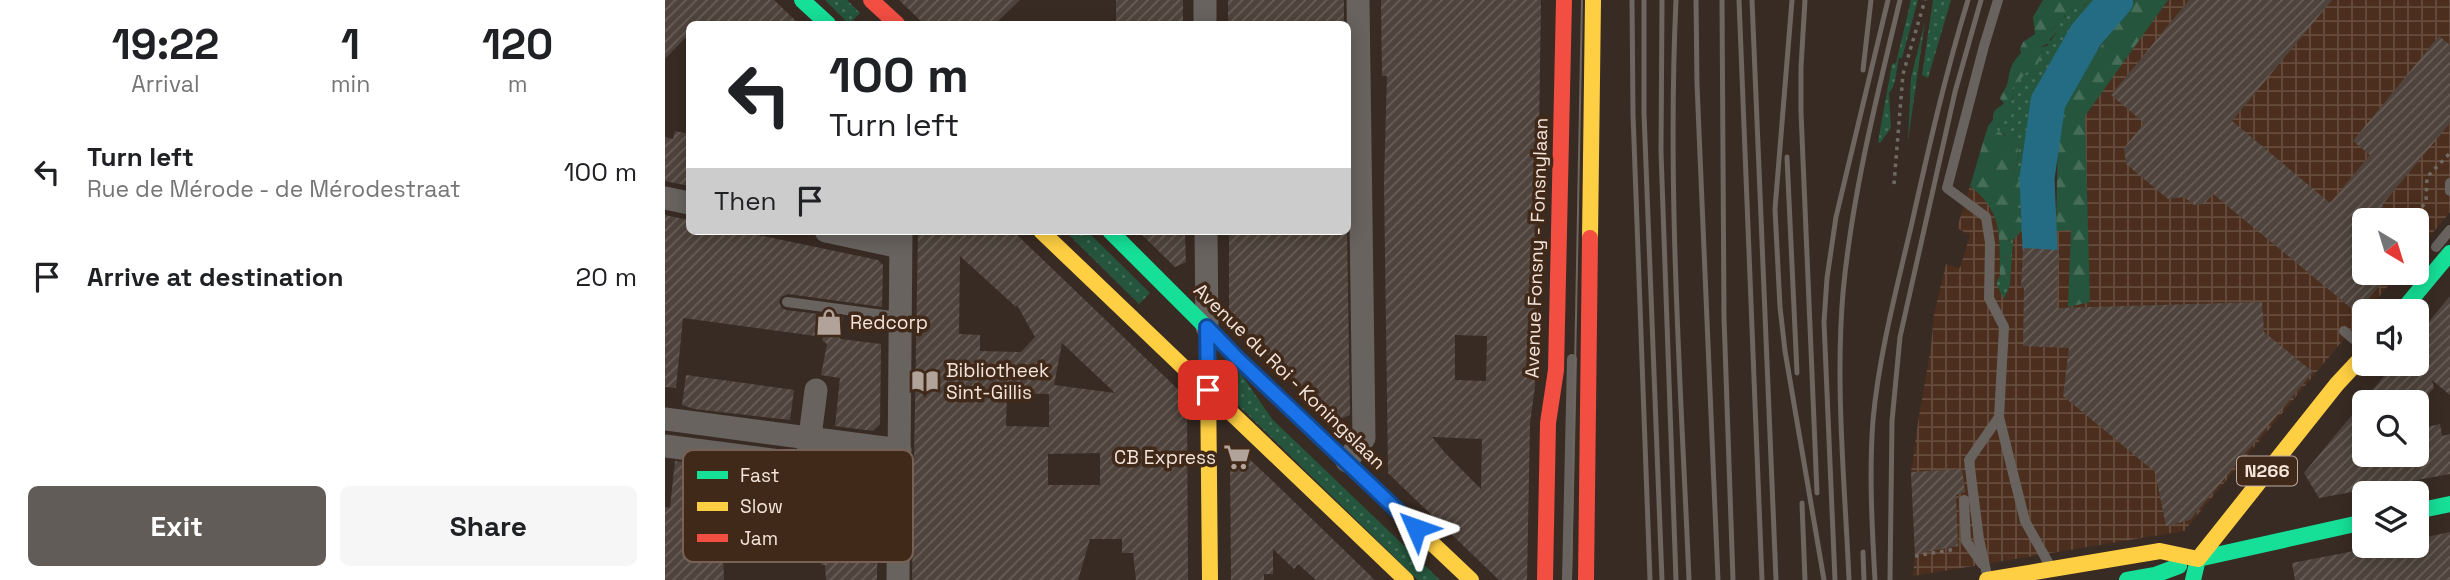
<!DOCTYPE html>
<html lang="en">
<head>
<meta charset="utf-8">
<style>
	body { margin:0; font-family:"Space Grotesk",sans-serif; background:#f6f6f6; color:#202124; height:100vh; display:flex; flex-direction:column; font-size:26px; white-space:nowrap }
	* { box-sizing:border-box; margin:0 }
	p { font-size:23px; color:#757577 }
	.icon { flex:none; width:38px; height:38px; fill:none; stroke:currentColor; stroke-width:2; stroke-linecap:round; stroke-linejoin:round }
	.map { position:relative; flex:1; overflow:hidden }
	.details { display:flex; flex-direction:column; background:#fff; width:665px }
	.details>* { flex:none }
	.banner { position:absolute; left:21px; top:21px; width:665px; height:214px; border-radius:10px; box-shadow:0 4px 18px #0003; background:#fff; color:#202124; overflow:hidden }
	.needle { width:46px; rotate:142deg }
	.fabs { position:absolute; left:1687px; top:208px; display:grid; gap:14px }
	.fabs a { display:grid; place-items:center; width:77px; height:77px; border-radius:10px; background:#fff; box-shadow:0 4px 18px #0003; font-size:35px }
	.pin { position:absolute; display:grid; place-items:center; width:60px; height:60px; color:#fff; margin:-30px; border-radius:14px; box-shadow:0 4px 10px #0006 }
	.me { position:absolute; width:77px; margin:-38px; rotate:313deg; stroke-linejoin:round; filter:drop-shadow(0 0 5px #0008) }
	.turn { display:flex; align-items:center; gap:24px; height:147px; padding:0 28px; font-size:32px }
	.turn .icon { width:91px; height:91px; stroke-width:2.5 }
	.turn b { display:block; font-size:49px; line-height:60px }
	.then { display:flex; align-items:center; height:66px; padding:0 28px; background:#0003; gap:14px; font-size:26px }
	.eta { display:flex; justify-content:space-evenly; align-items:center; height:119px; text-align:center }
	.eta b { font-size:42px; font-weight:700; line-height:49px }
	.cta { display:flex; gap:14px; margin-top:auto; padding:14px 28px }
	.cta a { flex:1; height:80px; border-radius:10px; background:#625c59; color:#fff; font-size:28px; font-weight:700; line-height:80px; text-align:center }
	.cta a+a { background:#f6f6f6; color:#202124 }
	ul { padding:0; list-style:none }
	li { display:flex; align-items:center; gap:21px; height:105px; padding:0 28px }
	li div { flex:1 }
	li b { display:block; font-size:26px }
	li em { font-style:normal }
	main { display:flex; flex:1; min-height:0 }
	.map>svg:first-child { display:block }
</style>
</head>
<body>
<main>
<section class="details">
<div class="eta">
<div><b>19:22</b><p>Arrival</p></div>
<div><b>1</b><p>min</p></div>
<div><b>120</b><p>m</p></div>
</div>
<ul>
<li><svg class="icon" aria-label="left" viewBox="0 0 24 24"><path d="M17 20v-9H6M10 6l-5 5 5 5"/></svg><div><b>Turn left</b><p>Rue de Mérode - de Mérodestraat</p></div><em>100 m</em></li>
<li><svg class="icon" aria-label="arrive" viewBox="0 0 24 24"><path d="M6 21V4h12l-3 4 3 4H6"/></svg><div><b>Arrive at destination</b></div><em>20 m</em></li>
</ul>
<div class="cta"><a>Exit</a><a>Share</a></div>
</section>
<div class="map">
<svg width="1785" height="580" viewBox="0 0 1785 580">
	<defs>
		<pattern id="industrial-grid" width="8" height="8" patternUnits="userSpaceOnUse" patternTransform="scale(1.75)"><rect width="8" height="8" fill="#4b2e1d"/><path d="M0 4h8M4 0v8" fill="none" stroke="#664c3d"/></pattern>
		<pattern id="green-dots" width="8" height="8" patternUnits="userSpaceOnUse" patternTransform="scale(1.75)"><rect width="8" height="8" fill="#25553c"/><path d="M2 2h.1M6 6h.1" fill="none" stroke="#456d58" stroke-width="1.8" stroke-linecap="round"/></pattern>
		<pattern id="forest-firs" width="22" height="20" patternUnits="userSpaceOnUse" patternTransform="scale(1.75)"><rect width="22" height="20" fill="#25553c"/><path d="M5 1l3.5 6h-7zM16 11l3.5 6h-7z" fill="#456d58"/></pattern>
		<pattern id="building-hatch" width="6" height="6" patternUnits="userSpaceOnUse" patternTransform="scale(1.75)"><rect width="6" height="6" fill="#4f443d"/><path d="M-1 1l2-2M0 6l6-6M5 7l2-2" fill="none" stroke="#695f58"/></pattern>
	</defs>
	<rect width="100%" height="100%" fill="#382b23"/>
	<path fill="url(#industrial-grid)" d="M1502,0H1785V212L1752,252V220H1699V273H1734L1702,311L1699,312V315L1519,531L1248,576L1250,554L1246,472L1254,416L1266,347L1269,314L1280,268L1281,264L1295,268L1305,235L1292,228L1305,186L1407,212L1413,122Z"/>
	<path fill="url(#green-dots)" d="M160,0H182L195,13L184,24Z
		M1246,0H1253L1237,58H1234C1231,68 1232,85 1224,93L1226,128L1215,143L1213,142L1227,64L1231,63Z
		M1268,0H1286L1263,78L1257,75Z
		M1425,0H1436C1412,32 1381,65 1369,104C1359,138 1362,190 1360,227L1348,240L1345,285L1339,299L1331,283L1335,276L1336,281L1342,276L1340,271L1341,257L1339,255L1345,237L1347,177L1354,158L1353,143L1330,129L1348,97L1347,88C1351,84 1354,77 1359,73C1370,64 1373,61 1375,47L1382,46L1391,33L1389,28L1400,17V13L1408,6L1419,5Z
		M1260,21L1243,141L1246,78Z
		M400,231H422L485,293L474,304Z
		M574,371L607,419L775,580H753L572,404Z"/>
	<path fill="url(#forest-firs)" d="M1378,0H1425C1419,6 1407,10 1400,13L1399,20L1389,28L1391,33L1385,39V43L1375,47C1378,58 1373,65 1366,72L1363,71L1347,88C1351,100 1340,119 1331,129L1340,136L1349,132L1352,134L1354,158L1347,177L1355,181L1357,193L1354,204L1346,209C1366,225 1356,228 1343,240L1345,247L1339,255L1344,264L1340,271L1342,280L1339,283L1336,281L1335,276C1334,236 1339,213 1305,186L1323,126L1328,120C1328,108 1332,110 1339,103L1335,99C1337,93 1342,87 1343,81C1345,69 1346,63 1356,53L1355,49L1358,42L1370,34L1368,17Z
		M1470,0H1503L1420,116L1425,302L1403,307L1406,230L1391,231L1393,133L1398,111L1414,75Z"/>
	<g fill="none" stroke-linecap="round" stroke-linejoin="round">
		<path stroke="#246c83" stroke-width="35" d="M1375,249L1372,178L1383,102L1421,35L1451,0"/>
	</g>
	<path fill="url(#building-hatch)" fill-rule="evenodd" d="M0,0H109L134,24H24V34L0,59Z
		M234,0H355L330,24H259Z
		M451,0H518V24H451Z
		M563,0H679V24H563Z
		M716,0H876L870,386L865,423L862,580H834L723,473L719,182L722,76H717ZM790,335L822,336L821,381L790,380ZM767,437L817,439L816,489L781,454Z
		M1524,0H1667L1567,121L1665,203L1705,155L1688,141L1774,36L1785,45V123L1717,205L1719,206L1707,220H1699V273H1725L1692,313L1548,194L1539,204L1529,205L1519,197L1503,199L1461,164L1459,148L1479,123L1446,95Z
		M10,131L24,134V186L0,181V137L8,139Z
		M0,215L24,220V231H74L213,260L218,265L217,307L123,294L116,297L114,302L117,308L121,310L178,317L175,339L216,344L215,424L208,431L170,426L175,378L156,375L162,344L157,340L158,337L18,318L11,388L0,387Z
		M253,231H348L522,398L523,580H471L468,553H457V539H425L413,580H247ZM295,256L351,307L352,305L370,337L356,352L315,351V335L294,334ZM397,343L450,393L389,385ZM342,393L384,394V427L341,426ZM435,453V485H383V454Z
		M473,231H520L521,262L510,267Z
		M564,231H682L685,415L670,421L564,318Z
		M1358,248L1394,250L1392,308L1597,302L1599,332L1648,372L1525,520L1501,526L1490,472L1398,396L1404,348L1358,346L1359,288H1356Z
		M1785,296V395L1767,380L1769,388L1756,402H1699V463L1739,455H1752V429L1775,424L1777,436L1785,434V474L1654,498L1639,473L1729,364H1752V336Z
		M21,375L129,390L125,420L29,409L17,405Z
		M576,451L617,490L710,580H651L633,564L629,569L608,549V574H599V580H566L565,456Z
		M10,461L117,475L114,501L56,494L59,580H0V507L5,508Z
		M1297,469L1300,492L1291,495L1293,546L1250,554L1246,472Z
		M113,520H122L127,525L134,528L141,527L147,520L213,521L212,580H161L160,565H156V554L110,553Z
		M1785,532V580H1630L1627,563L1715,546H1752V539Z"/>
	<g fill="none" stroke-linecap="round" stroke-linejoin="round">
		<path stroke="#706a65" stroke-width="3.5" stroke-dasharray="3.5 5" stroke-linecap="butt" d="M1229,184L1238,74L1260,0
			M1746,220L1761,202L1762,177L1785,153
			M1752,225L1762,233
			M1250,556L1291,549"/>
		<path stroke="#68635f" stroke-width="10" d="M1333,0L1319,46L1282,188L1321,217L1325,243L1324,298L1339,327L1334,417L1360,521L1384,564
			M1785,183V191
			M1771,247L1785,230
			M122,302L234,317
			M1679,331L1699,348
			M1299,500L1301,541L1317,564
			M1322,575L1314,539L1304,460L1334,417
			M902,580L907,359"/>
		<path stroke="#68635f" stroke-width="23" d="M540,0V24
			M0,198L24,203
			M161,231L235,247
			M541,231L542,327
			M0,419L235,450
			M0,446L216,474
			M682,461L699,438L693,0
			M135,514L151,390
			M233,580L236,231"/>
		<path stroke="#16e098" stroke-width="16" d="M137,0L163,24
			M445,231L572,358L678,459
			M1736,312L1785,253
			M1752,511L1785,504
			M1462,580L1490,575L1514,566
			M1528,580L1533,559L1699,522"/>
		<path stroke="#ffcf43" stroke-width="16" d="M376,231L741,580
			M925,238L928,0
			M543,377L545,580
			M678,459L806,580
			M1533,559L1672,384L1699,355
			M1322,580L1495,551L1533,559"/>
		<path stroke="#f24e42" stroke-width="16" d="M206,0L232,24
			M880,580L883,423L891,370L899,0
			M921,580L925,238"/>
		<path stroke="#6e6660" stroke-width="2" d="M906,580L917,0"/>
		<path stroke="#6e6660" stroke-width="5" d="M967,0L968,114L985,580
			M979,0V113L997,580
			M997,0L996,152L1011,580
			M1011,0C1002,193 1016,387 1024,580
			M1031,0L1032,84L1053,580
			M1057,0L1059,317L1068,580
			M1074,0L1097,580
			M1087,0L1111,580
			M1127,0L1110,209L1115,307L1120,351L1159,580
			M1140,0L1136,67V112L1152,493
			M1198,70L1206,0
			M1122,157L1132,373
			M1137,503L1140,580
			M1198,552L1199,580
			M1170,580L1159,322L1162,278L1171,217L1223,0
			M1184,580C1180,487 1170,385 1178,293C1187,194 1212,96 1235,0
			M1210,580C1207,527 1204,473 1208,420C1214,355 1231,291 1246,227C1263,151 1280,75 1303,0
			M1225,580L1227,421L1235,337L1290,92L1316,0"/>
	</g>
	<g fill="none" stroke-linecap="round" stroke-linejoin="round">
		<defs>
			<path id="route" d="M543,390L542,327L572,358L751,528"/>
		</defs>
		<use href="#route" stroke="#114b97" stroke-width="18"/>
		<use href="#route" stroke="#1a73e8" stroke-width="12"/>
	</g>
	<defs>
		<symbol id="shop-bare" viewBox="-9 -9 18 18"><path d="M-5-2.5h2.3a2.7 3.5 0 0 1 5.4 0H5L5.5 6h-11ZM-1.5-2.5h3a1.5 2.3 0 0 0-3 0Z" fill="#b2a39a" stroke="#41291a" stroke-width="2.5" paint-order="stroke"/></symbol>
		<symbol id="library-bare" viewBox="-9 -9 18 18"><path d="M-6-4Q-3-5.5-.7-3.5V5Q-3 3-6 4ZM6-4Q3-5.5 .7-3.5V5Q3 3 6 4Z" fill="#b2a39a" stroke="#41291a" stroke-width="2.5" paint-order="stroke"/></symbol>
		<symbol id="supermarket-bare" viewBox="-9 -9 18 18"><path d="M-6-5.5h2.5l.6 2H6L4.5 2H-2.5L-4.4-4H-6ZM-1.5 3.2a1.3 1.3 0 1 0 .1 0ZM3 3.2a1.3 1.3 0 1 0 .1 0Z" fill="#b2a39a" stroke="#41291a" stroke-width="2.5" paint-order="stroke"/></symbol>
	</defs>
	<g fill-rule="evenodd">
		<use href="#shop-bare" x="145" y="303" width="38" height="38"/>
		<use href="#library-bare" x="241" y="362" width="38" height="38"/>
		<use href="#supermarket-bare" x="553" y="438" width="38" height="38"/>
	</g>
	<g text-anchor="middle" stroke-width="7" stroke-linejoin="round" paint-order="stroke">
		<rect fill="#41291a" stroke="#beaca0" stroke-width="2" x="1572" y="456.5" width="60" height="29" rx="5"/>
		<g font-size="18" font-weight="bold" fill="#f4e4da">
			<text x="1602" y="477">N266</text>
		</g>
		<g font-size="19" fill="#f4e4da" stroke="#41291a">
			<text transform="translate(871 248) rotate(-88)" y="7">Avenue Fonsny - Fonsnylaan</text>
			<text transform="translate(625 376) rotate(44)" y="7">Avenue du Roi - Koningslaan</text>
		</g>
		<g font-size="19" fill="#f4e4da" stroke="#41291a" text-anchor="start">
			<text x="185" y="329">Redcorp</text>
			<text x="281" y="377">Bibliotheek<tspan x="281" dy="22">Sint-Gillis</tspan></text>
			<text x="551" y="464" text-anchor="end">CB Express</text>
		</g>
	</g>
	<rect x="18" y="450" width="230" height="112" rx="10" fill="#41291a" stroke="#776154" stroke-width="2"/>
	<rect x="32" y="471" width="31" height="8" fill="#16e098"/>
	<rect x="32" y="502" width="31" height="9" fill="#ffcf43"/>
	<rect x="32" y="534" width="31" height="8" fill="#f24e42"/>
	<g font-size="19" fill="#f4e4da">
		<text x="75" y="482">Fast</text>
		<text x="75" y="513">Slow</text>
		<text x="75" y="545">Jam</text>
	</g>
</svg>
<div class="fabs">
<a><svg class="needle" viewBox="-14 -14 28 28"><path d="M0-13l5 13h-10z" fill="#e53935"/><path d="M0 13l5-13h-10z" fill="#757577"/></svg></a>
<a><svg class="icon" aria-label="sound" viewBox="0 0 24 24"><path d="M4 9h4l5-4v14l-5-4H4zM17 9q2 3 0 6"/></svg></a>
<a><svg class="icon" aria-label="search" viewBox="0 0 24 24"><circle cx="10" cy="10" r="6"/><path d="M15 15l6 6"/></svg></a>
<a><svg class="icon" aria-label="layers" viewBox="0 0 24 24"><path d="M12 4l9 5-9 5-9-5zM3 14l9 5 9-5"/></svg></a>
</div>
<div class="pin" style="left:543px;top:390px;background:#d93025"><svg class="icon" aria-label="arrive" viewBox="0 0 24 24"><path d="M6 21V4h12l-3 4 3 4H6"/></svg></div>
<svg class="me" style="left:751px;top:528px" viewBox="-20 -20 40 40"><path d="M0-17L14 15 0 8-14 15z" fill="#1a73e8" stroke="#fff" stroke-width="4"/></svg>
<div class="banner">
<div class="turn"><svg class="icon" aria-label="left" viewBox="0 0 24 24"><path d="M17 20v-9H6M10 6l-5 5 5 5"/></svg><div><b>100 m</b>Turn left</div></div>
<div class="then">Then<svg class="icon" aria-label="arrive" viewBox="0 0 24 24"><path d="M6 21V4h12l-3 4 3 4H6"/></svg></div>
</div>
</div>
</main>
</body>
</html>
